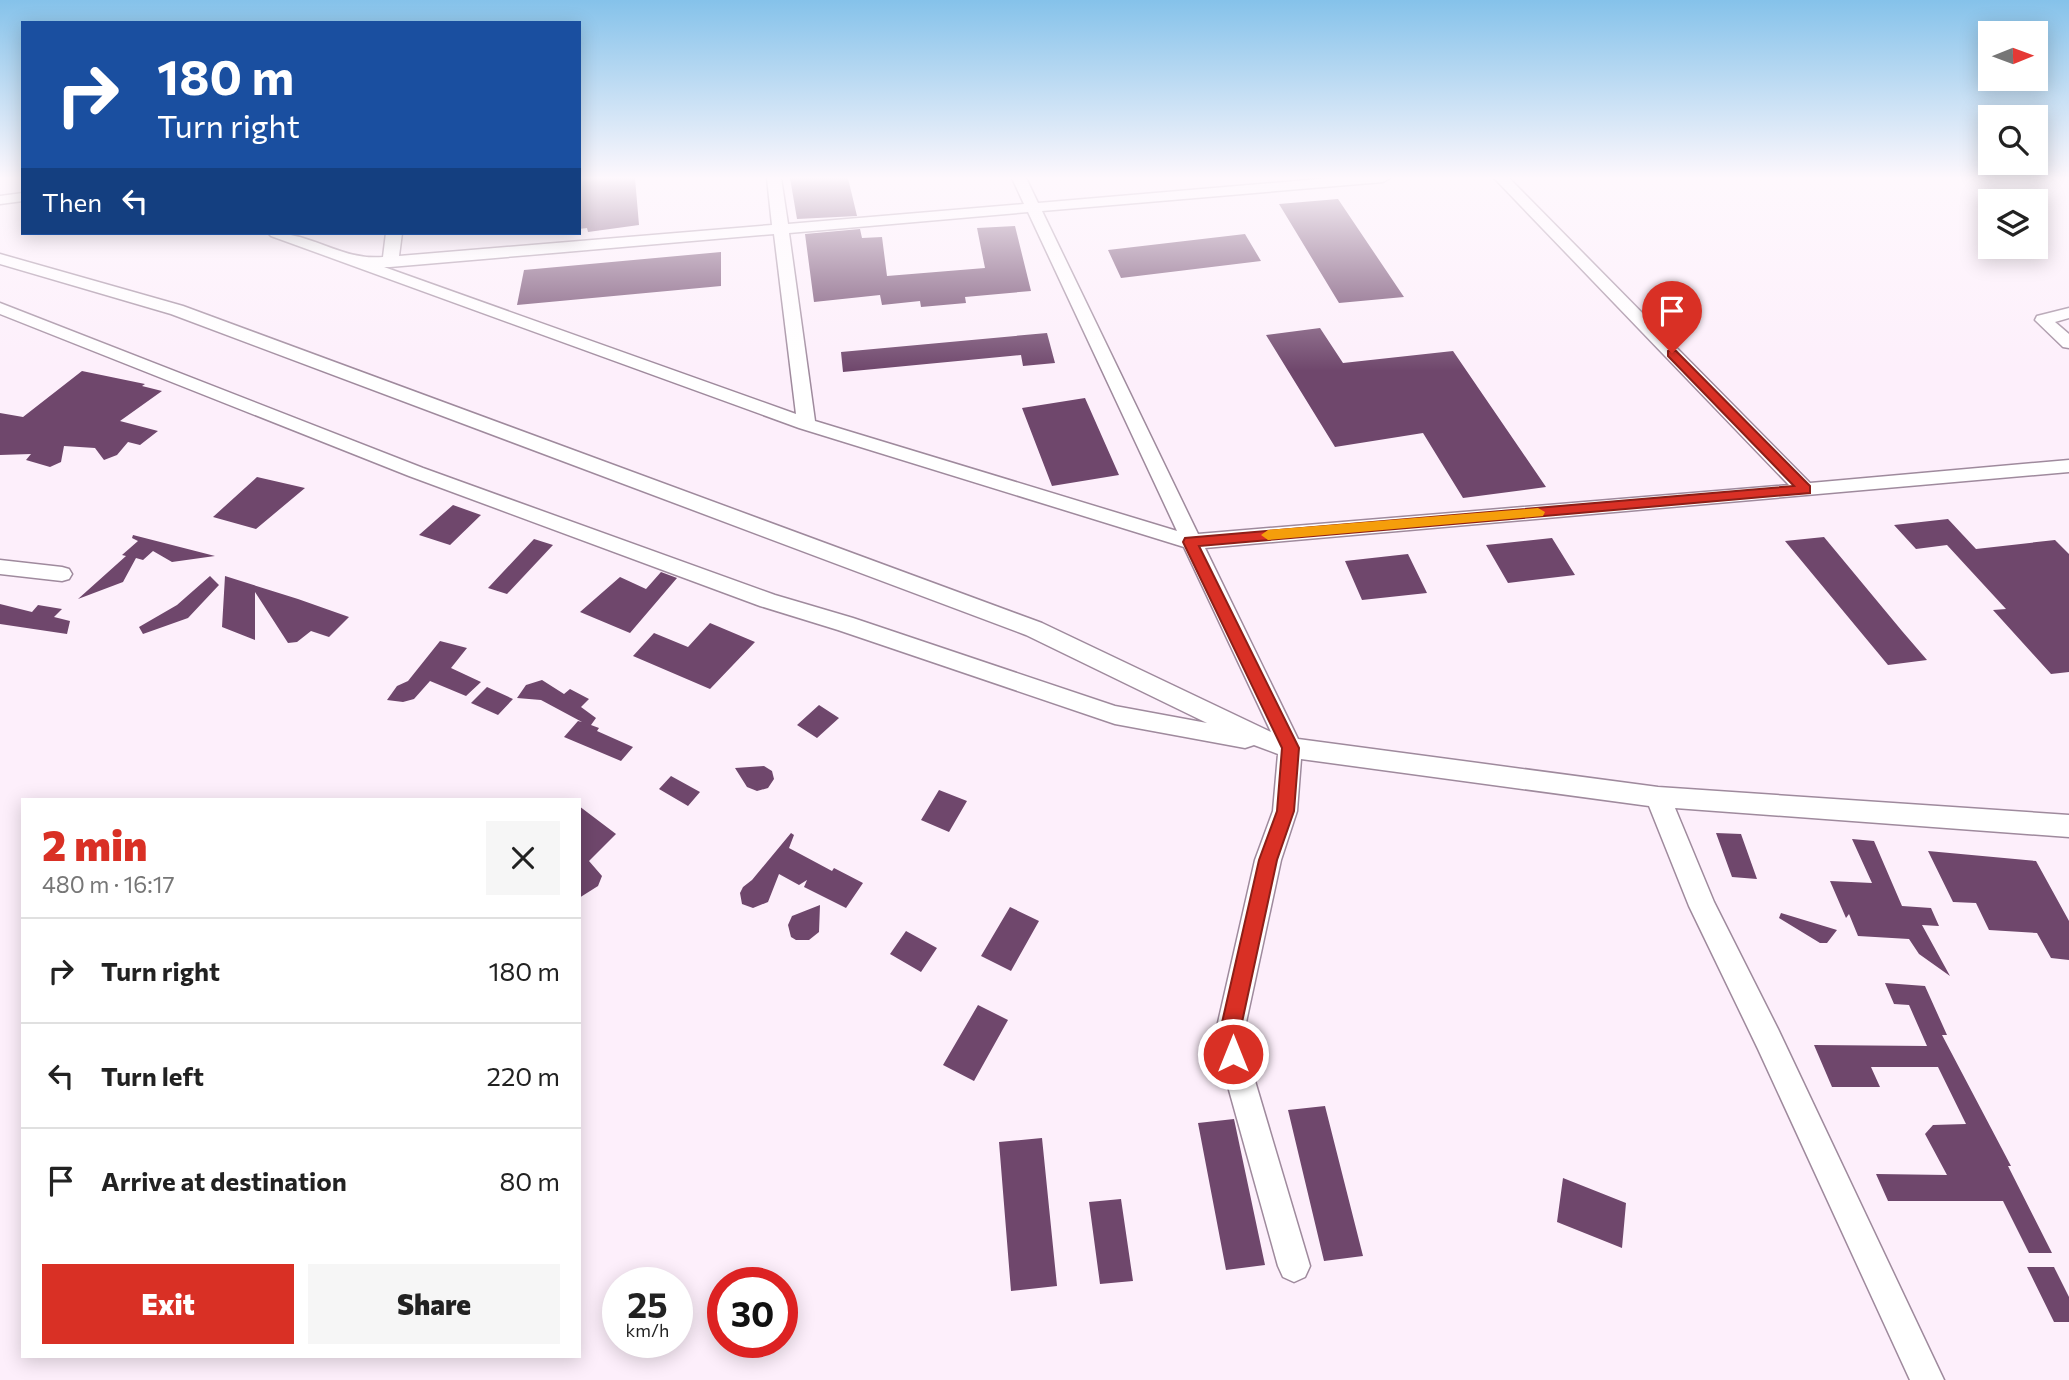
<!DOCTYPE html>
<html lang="en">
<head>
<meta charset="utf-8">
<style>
	body { margin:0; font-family:Commissioner,sans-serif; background:#f6f6f6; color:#222; height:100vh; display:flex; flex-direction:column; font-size:26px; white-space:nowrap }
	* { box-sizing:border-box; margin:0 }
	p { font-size:23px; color:#767676 }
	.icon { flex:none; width:38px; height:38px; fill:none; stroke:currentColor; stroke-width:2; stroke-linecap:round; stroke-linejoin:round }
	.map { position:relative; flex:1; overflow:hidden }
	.details { position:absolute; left:21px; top:798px; width:560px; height:560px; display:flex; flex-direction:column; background:#fff; border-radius:0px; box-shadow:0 4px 18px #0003 }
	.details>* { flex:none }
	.hud { position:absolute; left:21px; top:21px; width:560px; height:214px; border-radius:0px; box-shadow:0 4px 18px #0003; background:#1a4fa0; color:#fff; overflow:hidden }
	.needle { width:46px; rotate:89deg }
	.controls { position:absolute; left:1978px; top:21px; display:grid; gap:14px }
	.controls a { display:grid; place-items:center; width:70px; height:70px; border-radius:0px; background:#fff; box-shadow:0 4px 18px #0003; font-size:35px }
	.speed { position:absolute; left:602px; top:1267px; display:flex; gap:14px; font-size:35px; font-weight:700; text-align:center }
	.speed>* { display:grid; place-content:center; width:91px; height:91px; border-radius:50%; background:#fff; box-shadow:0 4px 18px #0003; line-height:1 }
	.speed small { font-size:18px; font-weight:400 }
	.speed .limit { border:10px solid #d22; background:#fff; color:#111 }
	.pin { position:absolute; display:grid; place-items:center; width:60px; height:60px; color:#fff; margin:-72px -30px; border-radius:50% 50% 50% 0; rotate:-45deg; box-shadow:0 0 7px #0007 }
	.pin .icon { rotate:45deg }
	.me { position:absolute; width:77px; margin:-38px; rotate:0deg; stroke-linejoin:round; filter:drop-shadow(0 0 5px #0008) }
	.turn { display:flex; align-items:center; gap:24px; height:147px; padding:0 21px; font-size:32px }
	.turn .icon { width:91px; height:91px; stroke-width:2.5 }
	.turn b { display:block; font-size:49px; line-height:60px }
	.then { display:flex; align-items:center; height:66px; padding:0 21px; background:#0003; gap:14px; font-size:26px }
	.round { display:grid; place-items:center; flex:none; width:74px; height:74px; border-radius:0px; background:#f6f6f6 }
	.head { display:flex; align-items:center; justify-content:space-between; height:119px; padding:0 21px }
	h1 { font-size:42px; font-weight:800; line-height:52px; color:#d93025 }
	.primary-button { display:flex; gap:14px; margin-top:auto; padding:14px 21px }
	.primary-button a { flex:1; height:80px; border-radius:0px; background:#d93025; color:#fff; font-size:28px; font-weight:800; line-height:80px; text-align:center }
	.primary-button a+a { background:#f6f6f6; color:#222 }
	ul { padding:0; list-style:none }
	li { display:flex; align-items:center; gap:21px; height:105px; padding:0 21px; border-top:2px solid #e0e0e0 }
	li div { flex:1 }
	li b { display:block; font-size:26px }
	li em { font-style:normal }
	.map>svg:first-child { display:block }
</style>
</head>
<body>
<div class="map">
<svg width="2069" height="1380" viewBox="0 0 2069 1380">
	<rect width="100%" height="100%" fill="#fdeffb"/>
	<path fill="#6f476c" d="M579,178H635L639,225L588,232L587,228L579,229Z
		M790,178H848L857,216L797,219Z
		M1338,199L1404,297L1339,303L1279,204Z
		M1015,226L1031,291L965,297L966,303L921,307L920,301L882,305L880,295L814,302L805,234L860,229L862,238L882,237L887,276L985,268L977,228Z
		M1245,234L1261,261L1121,278L1108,250Z
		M721,252V286L517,305L524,270Z
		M1320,328L1343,363L1453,351L1546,487L1463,498L1423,433L1335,447L1266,335Z
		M1047,333L1055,363L1023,366L1021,355L843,372L841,352Z
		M82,371L145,384L142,386L162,391L120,421L158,431L140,445L128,442L117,455L104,460L95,448L64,446L61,462L50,467L26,460L31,454L0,455V413L23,417Z
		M1085,398L1119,475L1052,486L1022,408Z
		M257,477L305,488L256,529L213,517Z
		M453,505L481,515L450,545L419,535Z
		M1948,519L1976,549L2055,540L2069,554V672L2051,674L1993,610L2006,609L1947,545L1916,549L1894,525Z
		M133,535L215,556L172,562L153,551L143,560L136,558L123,582L78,599L126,556L122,555L138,541L132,538Z
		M1824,537L1902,631L1927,660L1888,665L1785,541Z
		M1552,538L1575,575L1508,583L1486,545Z
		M534,539L553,545L507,594L488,588Z
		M1408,554L1427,593L1362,600L1345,561Z
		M661,572L677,578L630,633L580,612L620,577L646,589Z
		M210,576L219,585L188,618L143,634L139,627L177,605Z
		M225,576L298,599L349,617L329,637L311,631L297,642L288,643L255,592V640L222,627Z
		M0,604L32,612L38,605L62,609L54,617L70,621L67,634L0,624Z
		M710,623L755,642L710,689L633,656L654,633L688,647Z
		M440,641L467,648L451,668L481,682L466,696L430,681L414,699L403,702L387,700L397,686L408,681Z
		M542,680L564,694L570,689L589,699L581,707L596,718L591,725L599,728L597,731L633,747L621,761L564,737L578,721L582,722L541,700L517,698L526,685Z
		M487,687L513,699L498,715L471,703Z
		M819,705L839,718L817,738L797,725Z
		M764,766L772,771L774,779L768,788L757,791L747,787L735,768Z
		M671,776L700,792L688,806L659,789Z
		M939,790L967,801L949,832L921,820Z
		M579,806L616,834L589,861L602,876L598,886L579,898Z
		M791,833L794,835L789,848L832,871L834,868L863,883L846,908L804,887L807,880L799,885L779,874L768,902L753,908L742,904L740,893L743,887L752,880Z
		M1716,833L1741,834L1757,879L1732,877Z
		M1852,839L1874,841L1902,906L1931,908L1939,926L1922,925L1950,976L1919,954L1909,939L1858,936L1849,914L1846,918L1830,881L1872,883Z
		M1928,851L2036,861L2069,921V960L2051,958L2037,933L1989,930L1976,903L1953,902Z
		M820,905L819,932L809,940H796L791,937L788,925L792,916Z
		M1010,907L1039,921L1011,971L981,956Z
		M1781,913L1837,930L1827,943H1820L1779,918Z
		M906,931L937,948L921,972L890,954Z
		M1885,983L1925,986L1947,1035H1942L2011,1166H2008L2052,1253H2029L2003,1201H1888L1876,1174L1947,1175L1925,1134L1933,1125L1966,1124L1938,1067H1871L1880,1087H1832L1814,1045L1927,1046L1909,1005L1894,1004Z
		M978,1005L1008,1020L974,1081L943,1065Z
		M1325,1106L1363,1256L1324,1261L1288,1110Z
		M1234,1119L1265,1265L1226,1270L1198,1123Z
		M1042,1138L1057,1286L1011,1291L999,1142Z
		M1563,1178L1626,1203L1622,1248L1557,1222Z
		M1121,1199L1133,1281L1100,1284L1089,1202Z
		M2027,1267H2054L2069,1297V1322H2054Z"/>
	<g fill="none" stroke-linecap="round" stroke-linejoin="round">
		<defs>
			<path id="street" d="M767,178H781L788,224L1024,204L1012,178H1026L1038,203L1331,178H1390L1383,182L1042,211L1198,534L1789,485L1494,178H1509L1810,483L2069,460V472L1205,548L1298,739L1658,787L2069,815V837L1675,808L1714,902L1778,1029L1944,1380H1910L1758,1049L1689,906L1649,806L1301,759L1297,811L1281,860L1245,1027L1247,1054L1310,1266L1305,1277L1294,1282L1283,1277L1278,1266L1219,1054L1217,1027L1255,860L1273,811L1278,754L1254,745L1245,748L1115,724L838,630L760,606L409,476L0,314V303L423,468L775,595L853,618L1115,706L1207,723L1026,635L171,314L0,264V254L183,306L1042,623L1271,732L1184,547L799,428L271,236L268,233C310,231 341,261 383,257L386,233H402L399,256L772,225ZM1028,212L1177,531L815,421L789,233ZM774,234L796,414L384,267H390Z
				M23,193V201L0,204V196Z
				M2069,308V318L2055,322L2069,334V348L2063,347L2035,320L2037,316Z
				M0,560L62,567L69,569L72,574L69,579L62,581L0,574Z"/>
		</defs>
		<use href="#street" stroke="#9f8a9d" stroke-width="3"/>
		<use href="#street" fill="#fff" fill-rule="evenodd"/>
	</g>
	<linearGradient id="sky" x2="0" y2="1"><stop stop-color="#85c2ea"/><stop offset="0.48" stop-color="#fef8fd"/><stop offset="1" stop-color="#fef8fd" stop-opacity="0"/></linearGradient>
	<rect width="2069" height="371" fill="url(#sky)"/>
	<path fill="#d93025" stroke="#8d1f18" stroke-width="2" d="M1672,350L1676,351L1810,486V493L1199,546L1299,748L1294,811L1277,860L1241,1027L1243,1054L1240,1061L1233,1064L1226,1061L1221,1027L1259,860L1277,811L1282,748L1183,542L1185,538L1794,486L1668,356V351Z"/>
	<path fill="#f59e0b" d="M1538,508L1545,512L1543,516L1268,540L1261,535L1268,530Z"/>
</svg>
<div class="controls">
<a><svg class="needle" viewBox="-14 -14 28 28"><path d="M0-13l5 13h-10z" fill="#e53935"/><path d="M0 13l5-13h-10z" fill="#767676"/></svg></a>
<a><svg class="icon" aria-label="search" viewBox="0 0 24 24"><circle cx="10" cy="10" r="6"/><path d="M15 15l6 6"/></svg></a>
<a><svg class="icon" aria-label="layers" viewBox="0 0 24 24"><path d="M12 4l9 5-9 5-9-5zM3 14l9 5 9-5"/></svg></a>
</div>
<div class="speed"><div>25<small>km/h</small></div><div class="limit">30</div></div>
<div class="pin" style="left:1672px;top:353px;background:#d93025"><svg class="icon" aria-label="arrive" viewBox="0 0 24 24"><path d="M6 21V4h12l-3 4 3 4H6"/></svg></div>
<svg class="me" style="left:1233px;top:1054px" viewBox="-20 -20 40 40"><circle r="17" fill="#d93025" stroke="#fff" stroke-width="3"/><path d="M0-11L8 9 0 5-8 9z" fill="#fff"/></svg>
<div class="hud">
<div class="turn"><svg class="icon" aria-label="right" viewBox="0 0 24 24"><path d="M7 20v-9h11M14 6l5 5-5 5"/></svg><div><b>180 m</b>Turn right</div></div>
<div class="then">Then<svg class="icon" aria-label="left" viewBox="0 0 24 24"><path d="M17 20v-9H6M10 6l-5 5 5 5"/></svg></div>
</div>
<section class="details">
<div class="head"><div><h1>2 min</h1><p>480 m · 16:17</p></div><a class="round"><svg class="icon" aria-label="close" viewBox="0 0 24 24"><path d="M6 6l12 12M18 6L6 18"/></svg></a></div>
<ul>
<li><svg class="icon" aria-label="right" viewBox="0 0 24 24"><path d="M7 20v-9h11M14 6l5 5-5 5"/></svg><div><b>Turn right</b></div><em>180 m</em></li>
<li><svg class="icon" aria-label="left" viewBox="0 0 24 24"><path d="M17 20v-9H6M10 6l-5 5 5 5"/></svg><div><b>Turn left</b></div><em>220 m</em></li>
<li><svg class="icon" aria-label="arrive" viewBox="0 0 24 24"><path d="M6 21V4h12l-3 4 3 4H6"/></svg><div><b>Arrive at destination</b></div><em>80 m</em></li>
</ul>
<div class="primary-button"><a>Exit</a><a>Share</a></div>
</section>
</div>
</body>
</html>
